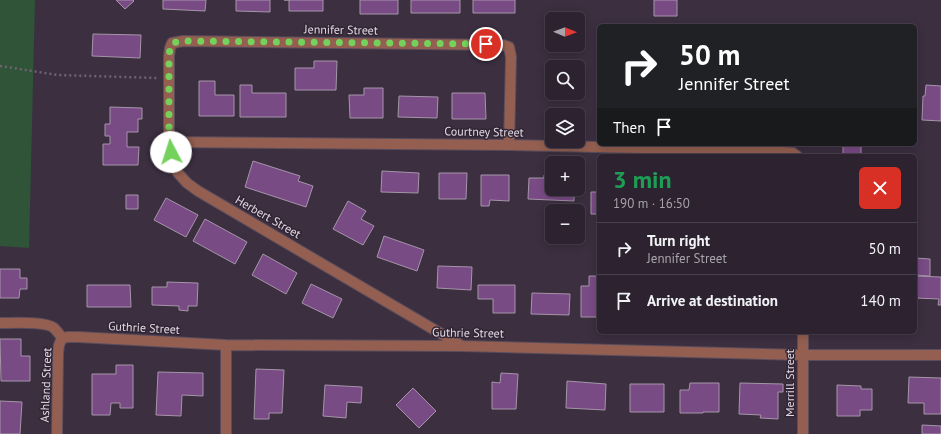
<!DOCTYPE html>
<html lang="en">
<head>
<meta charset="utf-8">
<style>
	body { margin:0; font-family:"PT Sans",sans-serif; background:#352b38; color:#f1f3f6; height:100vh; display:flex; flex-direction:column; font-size:15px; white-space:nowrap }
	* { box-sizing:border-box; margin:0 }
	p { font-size:13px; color:#a7a4ab }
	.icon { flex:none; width:22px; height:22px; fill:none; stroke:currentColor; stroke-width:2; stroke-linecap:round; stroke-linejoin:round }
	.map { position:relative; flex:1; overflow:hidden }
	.sheet { position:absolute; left:597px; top:154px; width:320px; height:180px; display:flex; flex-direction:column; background:#2d2330; border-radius:6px; box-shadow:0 2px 10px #0003,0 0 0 1px #48404c }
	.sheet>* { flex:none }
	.hud { position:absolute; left:597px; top:24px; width:320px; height:122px; border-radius:6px; box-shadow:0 2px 10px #0003,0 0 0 1px #48404c; background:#202124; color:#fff; overflow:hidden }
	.needle { width:26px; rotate:91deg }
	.controls { position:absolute; left:545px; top:12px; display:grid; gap:8px }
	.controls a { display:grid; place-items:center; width:40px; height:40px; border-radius:6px; background:#2d2330; box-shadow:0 2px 10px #0003,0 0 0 1px #48404c; font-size:20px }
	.pin { position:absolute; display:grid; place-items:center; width:34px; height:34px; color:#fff; margin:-17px; border:2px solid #fff; border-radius:50%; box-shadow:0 1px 4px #0007 }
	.me { position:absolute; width:44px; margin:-22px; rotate:355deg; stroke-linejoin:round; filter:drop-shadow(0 0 3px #0008) }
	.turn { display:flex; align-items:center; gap:14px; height:84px; padding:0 16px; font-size:18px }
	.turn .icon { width:52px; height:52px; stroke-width:2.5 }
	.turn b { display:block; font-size:28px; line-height:34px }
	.then { display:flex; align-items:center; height:38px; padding:0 16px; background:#0003; gap:8px; font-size:15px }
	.round { display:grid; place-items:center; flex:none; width:42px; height:42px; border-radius:6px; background:#352b38 }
	.overview { display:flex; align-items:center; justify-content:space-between; height:68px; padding:0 16px }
	h1 { font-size:24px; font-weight:700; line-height:30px; color:#1e9e55 }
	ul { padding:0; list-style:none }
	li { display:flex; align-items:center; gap:12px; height:52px; padding:0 16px; border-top:1px solid #48404c }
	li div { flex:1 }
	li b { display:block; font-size:15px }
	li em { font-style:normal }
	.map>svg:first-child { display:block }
</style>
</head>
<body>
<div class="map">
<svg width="941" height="434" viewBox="0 0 941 434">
	<rect width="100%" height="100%" fill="#3c2f40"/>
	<path fill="#2f5437" d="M0,0H35L29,248L0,246Z"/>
	<path fill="#794b85" stroke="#a595a9" d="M116,0H133L134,1L125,9Z
		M163,0H206L205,11L163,9Z
		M236,0H270V12L236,11Z
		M284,0H323V11H289V0Z
		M360,0H398V14H360Z
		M411,0H460V13H411Z
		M473,0H515V13H473Z
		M654,0H677V16H654Z
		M93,34L141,35L140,58L92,56Z
		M314,61H337L336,90H295V68H314Z
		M199,81H215V95H234V116H199Z
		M240,85H252V93H286V117H240Z
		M926,85L941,86V121L922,120L923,96H925Z
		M364,88H383V118H350L349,95H364Z
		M452,93H485L486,119H452Z
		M399,96L438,97L437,118L398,117Z
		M110,107L142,108V119H138V132H127V147H139L138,165H103V144H110V136H105V124H110Z
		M843,144H861V156H843Z
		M253,161L300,176L298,181L313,186L306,207L245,187Z
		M382,171L419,173L418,193L381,192Z
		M439,173H467L466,199H439Z
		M481,175H509V201L490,200L489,206H481Z
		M544,175H552V189H574V201L528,199L529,178H544Z
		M591,192H599V214H591Z
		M126,195H138V209H126Z
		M166,198L198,215L186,237L154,220Z
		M348,201L366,211L361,219L374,226L363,245L333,229Z
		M205,219L247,242L235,264L193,241Z
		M384,236L424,250L417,271L377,257Z
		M263,254L297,273L286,294L252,275Z
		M915,258L930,259V276L915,275Z
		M438,266L472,267L471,290L437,288Z
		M0,269H20V278H27V289H20L19,298H0Z
		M589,276H599V317H581V286H589Z
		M915,276L941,277V305H938L939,299L915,298Z
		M167,282L198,283L197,306H188V311L179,310V306L152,305V287H167Z
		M311,284L342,299L333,318L302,303Z
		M87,285H130L131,307H87Z
		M478,285H515V313H493V299H478Z
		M532,293L570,294L569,315L531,314Z
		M0,339H21V356H30V381H1Z
		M116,365H133V408H120V403H111L110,415H92V374H116Z
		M256,369L284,370L282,413H269V419H254Z
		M158,372L203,373V396L182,395L181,416L156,415Z
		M501,373L518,374L516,409H492V382L500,383Z
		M909,377L941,378V414H924V403H908Z
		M567,381L606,384L605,410L566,408Z
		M690,383H719V412H703V413H680V390H689Z
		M740,383L783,384V392H778V419L760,418L761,415L739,414Z
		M630,384H664V412H630Z
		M325,385L362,387L361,403L347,402L346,418L323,416Z
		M837,385L861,386V389H872V410H860V416H837Z
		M413,388L436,411L419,428L396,405Z
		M0,401L22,402L20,434H0Z
		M922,425L941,426V434H922Z"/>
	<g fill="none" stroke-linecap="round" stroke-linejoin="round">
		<defs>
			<path id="minor" d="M169,142L509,145L772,151L793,153L797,156
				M0,323C12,323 46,321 54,328C57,331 60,335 62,338L68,337H78L226,345L462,346L803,355H941
				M462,346L198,191L187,183L178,173L172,162L169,142V56L170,48L172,43L183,41L503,45L509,47L511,57L509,145
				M57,434L58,353L59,345L62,338
				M226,434V345
				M803,434V332"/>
		</defs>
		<use href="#minor" stroke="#5a4d5d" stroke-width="12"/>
		<path stroke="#706473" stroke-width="2.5" stroke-dasharray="2 3" stroke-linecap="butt" d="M0,66L58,75L157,78"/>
		<use href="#minor" stroke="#945f50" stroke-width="10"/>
	</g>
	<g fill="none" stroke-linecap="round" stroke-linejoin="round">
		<path stroke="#74d25c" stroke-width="7" stroke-dasharray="0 12.6" d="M171,152L169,142V56L170,48L172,43L183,41L486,44"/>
	</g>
	<g text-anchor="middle" stroke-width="3" stroke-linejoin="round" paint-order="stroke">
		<g font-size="12" fill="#e1d8e3" stroke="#322635">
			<text transform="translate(341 30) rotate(1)" y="4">Jennifer Street</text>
			<text transform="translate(484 132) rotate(1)" y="4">Courtney Street</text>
			<text transform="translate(268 217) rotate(30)" y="4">Herbert Street</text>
			<text transform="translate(144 328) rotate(3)" y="4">Guthrie Street</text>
			<text transform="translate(468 333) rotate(1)" y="4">Guthrie Street</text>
			<text transform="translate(790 383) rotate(-90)" y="4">Merrill Street</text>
			<text transform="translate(46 385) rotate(-88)" y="4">Ashland Street</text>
		</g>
	</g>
</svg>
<div class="controls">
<a><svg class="needle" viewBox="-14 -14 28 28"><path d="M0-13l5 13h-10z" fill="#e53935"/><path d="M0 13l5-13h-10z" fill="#a7a4ab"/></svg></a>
<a><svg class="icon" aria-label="search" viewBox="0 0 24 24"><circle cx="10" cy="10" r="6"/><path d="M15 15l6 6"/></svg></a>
<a><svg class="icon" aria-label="layers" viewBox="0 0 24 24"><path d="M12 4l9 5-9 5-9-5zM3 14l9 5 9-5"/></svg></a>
<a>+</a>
<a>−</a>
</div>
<div class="pin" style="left:486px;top:44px;background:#d93025"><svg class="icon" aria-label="arrive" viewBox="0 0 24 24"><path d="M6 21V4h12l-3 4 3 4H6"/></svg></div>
<svg class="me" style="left:171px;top:152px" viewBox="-20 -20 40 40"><circle r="19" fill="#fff"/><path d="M0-13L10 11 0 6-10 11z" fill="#74d25c"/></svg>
<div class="hud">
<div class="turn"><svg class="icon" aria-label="right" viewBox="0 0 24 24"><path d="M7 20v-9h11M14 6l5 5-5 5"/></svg><div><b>50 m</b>Jennifer Street</div></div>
<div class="then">Then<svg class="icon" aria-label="arrive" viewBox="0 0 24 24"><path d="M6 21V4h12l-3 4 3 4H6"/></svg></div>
</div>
<section class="sheet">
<div class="overview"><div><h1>3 min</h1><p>190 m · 16:50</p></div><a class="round" style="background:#d93025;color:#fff"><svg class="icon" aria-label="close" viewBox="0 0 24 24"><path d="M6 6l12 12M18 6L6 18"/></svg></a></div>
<ul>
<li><svg class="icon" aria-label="right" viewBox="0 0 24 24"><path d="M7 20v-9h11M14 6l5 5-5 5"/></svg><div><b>Turn right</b><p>Jennifer Street</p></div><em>50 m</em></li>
<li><svg class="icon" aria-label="arrive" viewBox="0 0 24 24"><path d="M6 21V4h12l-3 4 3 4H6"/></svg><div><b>Arrive at destination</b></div><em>140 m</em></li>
</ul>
</section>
</div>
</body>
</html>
